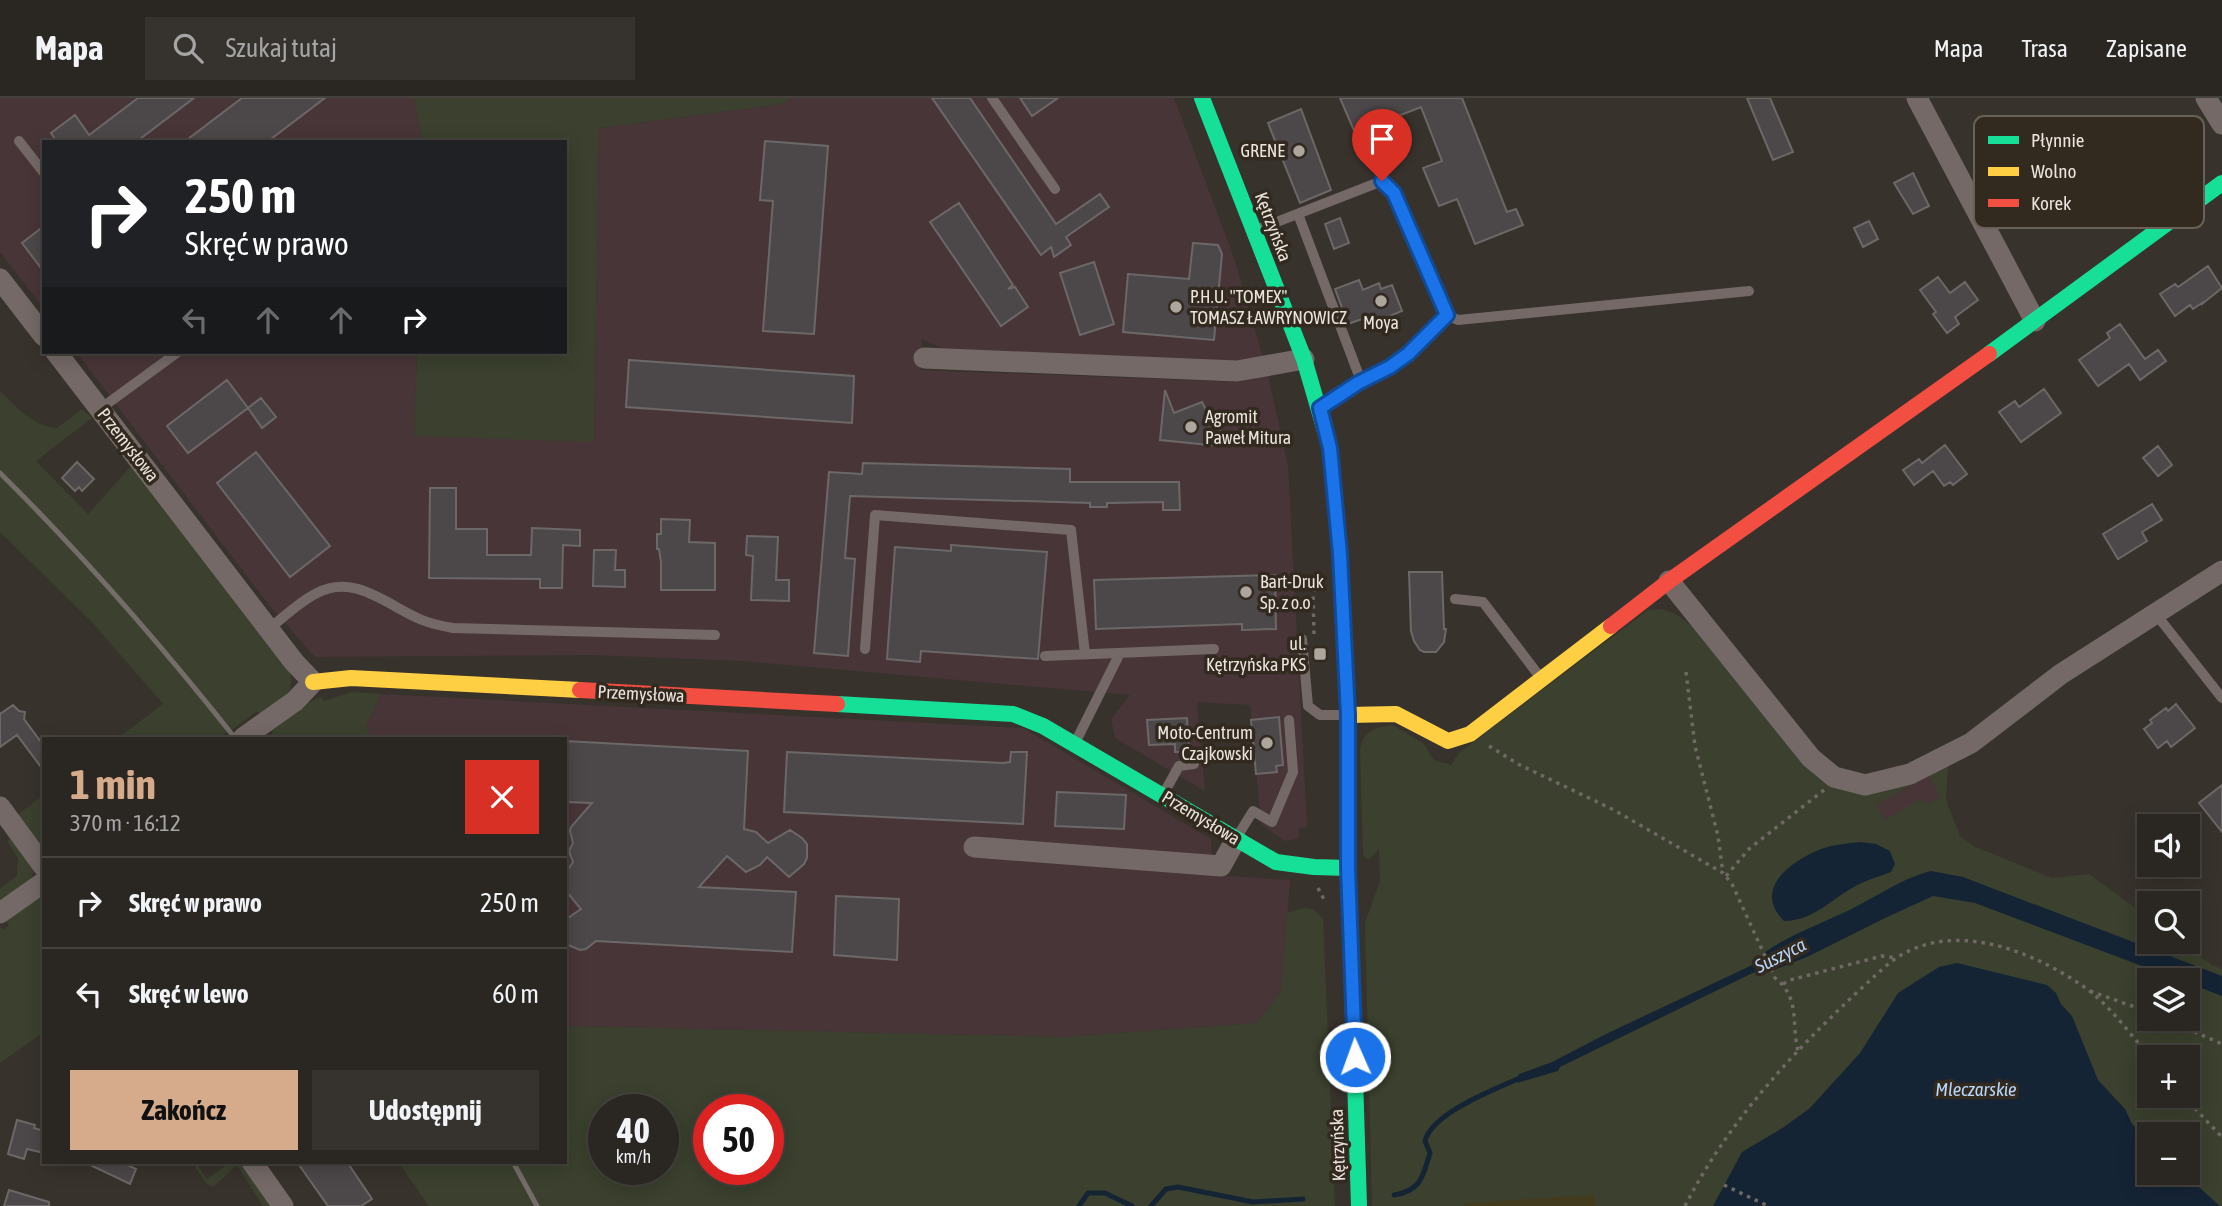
<!DOCTYPE html>
<html lang="pl">
<head>
<meta charset="utf-8">
<style>
	body { margin:0; font-family:"Asap Condensed",sans-serif; background:#36322e; color:#f1f3f6; height:100vh; display:flex; flex-direction:column; font-size:26px; white-space:nowrap }
	* { box-sizing:border-box; margin:0 }
	p { font-size:23px; color:#a5a5a5 }
	.icon { flex:none; width:38px; height:38px; fill:none; stroke:currentColor; stroke-width:2; stroke-linecap:round; stroke-linejoin:round }
	.map { position:relative; flex:1; overflow:hidden }
	.side { position:absolute; left:42px; top:639px; width:525px; height:427px; display:flex; flex-direction:column; background:#2a2621; border-radius:0px; box-shadow:0 4px 18px #0003,0 0 0 2px #46433f }
	.side>* { flex:none }
	.hud { position:absolute; left:42px; top:42px; width:525px; height:214px; border-radius:0px; box-shadow:0 4px 18px #0003,0 0 0 2px #46433f; background:#202124; color:#fff; overflow:hidden }
	.controls { position:absolute; left:2137px; top:716px; display:grid; gap:14px }
	.controls a { display:grid; place-items:center; width:63px; height:63px; border-radius:0px; background:#2a2621; box-shadow:0 4px 18px #0003,0 0 0 2px #46433f; font-size:35px }
	.speed { position:absolute; left:588px; top:996px; display:flex; gap:14px; font-size:35px; font-weight:700; text-align:center }
	.speed>* { display:grid; place-content:center; width:91px; height:91px; border-radius:50%; background:#2a2621; box-shadow:0 4px 18px #0003,0 0 0 2px #46433f; line-height:1 }
	.speed small { font-size:18px; font-weight:400 }
	.speed .limit { border:10px solid #d22; background:#fff; color:#111 }
	.pin { position:absolute; display:grid; place-items:center; width:60px; height:60px; color:#fff; margin:-72px -30px; border-radius:50% 50% 50% 0; rotate:-45deg; box-shadow:0 0 7px #0007 }
	.pin .icon { rotate:45deg }
	.me { position:absolute; width:77px; margin:-38px; rotate:358deg; stroke-linejoin:round; filter:drop-shadow(0 0 5px #0008) }
	.turn { display:flex; align-items:center; gap:24px; height:147px; padding:0 28px; font-size:32px }
	.turn .icon { width:91px; height:91px; stroke-width:2.5 }
	.turn b { display:block; font-size:49px; line-height:60px }
	.lanes { display:flex; align-items:center; height:66px; padding:0 28px; background:#0003; justify-content:center; gap:35px; direction:ltr }
	.lanes .off { opacity:.35 }
	.round { display:grid; place-items:center; flex:none; width:74px; height:74px; border-radius:0px; background:#36322e }
	.head { display:flex; align-items:center; justify-content:space-between; height:119px; padding:0 28px }
	h1 { font-size:42px; font-weight:700; line-height:52px; color:#d6ab8b }
	.cta { display:flex; gap:14px; margin-top:auto; padding:14px 28px }
	.cta a { flex:1; height:80px; border-radius:0px; background:#d6ab8b; color:#111; font-size:28px; font-weight:700; line-height:80px; text-align:center }
	.cta a+a { background:#36322e; color:#f1f3f6 }
	ul { padding:0; list-style:none }
	li { display:flex; align-items:center; gap:21px; height:91px; padding:0 28px; border-top:2px solid #46433f }
	li div { flex:1 }
	li b { display:block; font-size:26px }
	li em { font-style:normal }
	header { display:flex; align-items:center; gap:42px; box-sizing:border-box; height:98px; padding:0 35px; background:#2a2621; border-bottom:2px solid #46433f }
	header strong { font-size:33px }
	nav { display:flex; gap:38px; margin-inline-start:auto; font-size:24px }
	.search { width:490px; height:63px; background:#36322e; display:flex; align-items:center; gap:18px; box-sizing:border-box; padding:0 24px; border-radius:0px; color:#a5a5a5; font-size:26px }
	.map>svg:first-child { display:block }
</style>
</head>
<body>
<header>
<strong>Mapa</strong>
<div class="search"><svg class="icon" aria-label="search" viewBox="0 0 24 24"><circle cx="10" cy="10" r="6"/><path d="M15 15l6 6"/></svg>Szukaj tutaj</div>
<nav><a>Mapa</a><a>Trasa</a><a>Zapisane</a></nav>
</header>
<div class="map">
<svg width="2222" height="1108" viewBox="0 0 2222 1108">
	<rect width="100%" height="100%" fill="#38322c"/>
	<path fill="#483538" d="M0,0H414L422,44H44V211L0,154Z
		M791,0H1174L1234,160L1263,259L1231,264L942,250L922,241L921,272L1238,284L1268,277L1288,368L1307,729L1299,730V740L1285,743L1261,726L1250,607L1197,604L1205,693L1115,640L1111,621L1130,597L741,563L594,557L315,559L269,507L76,254H417L414,337L594,343L599,30L782,6Z
		M381,596L1023,630L1211,741L1213,777L1290,782L1281,893L1257,925L1064,939L565,928V640H372L366,628Z
		M1948,665L1942,758L1864,711Z"/>
	<path fill="#3b412e" fill-rule="evenodd" d="M414,0H791L782,6L599,30L594,344L414,338L417,254H565V44H422Z
		M0,293C17,309 32,328 57,330L82,311L92,320L36,363L88,416L133,366L290,574C297,597 277,605 261,618L257,613L232,632L230,630L221,640H118L163,606L92,524L0,434Z
		M1661,511L1676,516L1693,529L1810,668L1828,683L1948,665L1946,702L1960,738L1973,748L2052,780L2089,776L2149,820V844H2180L2212,867L2222,871V1108H1372L1365,825L1380,783L1379,751L1370,761H1366L1363,756L1360,651C1364,632 1375,630 1392,627L1423,645L1434,662L1451,667L1459,655L1648,512ZM1929,677L1940,699L1928,706L1919,702L1885,722L1876,707ZM2149,882H2188V920H2149ZM2149,959H2188V998H2149ZM2149,1036H2188V1074H2149Z
		M352,594L381,596L366,628L372,640H266L273,635L270,631L305,606L321,599L324,603Z
		M44,697V755L16,718Z
		M14,738L34,772L31,782L0,805V790L17,778L18,760L7,743Z
		M44,797V934L0,965V828L3,832L9,827L5,821Z
		M1303,810L1313,811L1323,820L1335,1108H429L398,1064H565V928L1064,939L1257,925L1281,893L1287,815ZM604,1012H663V1071H604ZM709,1012H768V1071H709Z
		M192,1064H195L207,1081L231,1064H245L276,1108H263L237,1067L213,1089L206,1085Z"/>
	<path fill="#433b1e" d="M1595,1097V1108H1464V1105Z"/>
	<path fill="#152435" d="M1860,744L1876,746L1890,753L1895,766L1891,774C1879,779 1865,782 1854,789C1830,802 1813,823 1784,823C1752,791 1791,763 1821,751C1833,747 1847,745 1860,744Z
		M1931,773L1963,779L2222,878V898L2188,885V882H2179L1975,805L1933,798L1883,821L1809,858L1774,872L1771,866L1560,969L1558,973L1517,985L1519,976L1552,964L1606,936L1765,861L1768,859L1765,854C1794,834 1827,824 1857,808C1881,796 1905,779 1931,773Z
		M1957,865L2047,887L2056,895L2061,906L2072,918L2098,982L2125,1011L2132,1026L2149,1043V1074L2183,1075L2220,1108H1713L1742,1054L1784,1029L1810,1010L1860,955L1898,895L1939,869Z"/>
	<g fill="none" stroke-linecap="round" stroke-linejoin="round">
		<path stroke="#152435" stroke-width="5" d="M1394,1097C1421,1093 1423,1078 1430,1055L1425,1043C1433,1014 1496,991 1522,979
			M1079,1108L1088,1095H1105L1132,1108
			M1151,1108L1166,1091L1178,1089L1253,1104L1303,1101"/>
	</g>
	<path fill="#4c4749" stroke="#6c6867" stroke-width="2" d="M138,0H194L136,44H57L51,35L75,17L89,37Z
		M242,0H325L267,44H184Z
		M932,0H970L1056,126L1100,96L1109,109L1066,139L1071,147L1054,159L1051,149L1041,157Z
		M1020,0H1058L1032,18Z
		M1340,0H1462L1507,114L1516,111L1523,127L1475,146L1457,101L1439,108L1423,70L1442,63L1421,9L1355,35Z
		M1747,0H1770L1793,54L1773,62Z
		M1301,11L1331,92L1300,105L1268,25Z
		M765,43L828,48L814,236L763,233L773,103L760,102Z
		M1913,75L1929,108L1913,116L1894,85Z
		M959,105L1013,187L1008,191L1015,189L1028,209L1001,228L930,124Z
		M1340,120L1349,145L1334,151L1325,126Z
		M1869,123L1878,141L1863,149L1854,130Z
		M44,128V174L22,145Z
		M1193,145L1218,147L1222,156L1214,242L1123,234L1128,176L1189,181Z
		M1094,164L1114,226L1080,237L1060,175Z
		M2208,168L2222,190L2202,206V205L2193,211L2190,207L2175,218L2160,196L2175,186L2178,189Z
		M1938,179L1950,195L1965,184L1978,202L1955,219L1959,226L1947,235L1933,216L1936,214L1920,192Z
		M1359,182L1363,192L1379,185L1381,191L1392,187L1402,213L1387,219L1389,224L1366,232L1362,221L1348,226L1335,191Z
		M2120,226L2145,261L2158,252L2166,263L2140,282L2129,266L2098,288L2079,262L2110,240L2107,235Z
		M629,262L854,278L852,325L626,309Z
		M227,282L248,310L188,355L167,328Z
		M2044,291L2061,315L2021,344L1999,314L2015,303L2019,309Z
		M1165,292L1174,315L1202,304L1207,314L1222,316L1219,348L1160,342Z
		M261,300L276,319L262,330L248,310Z
		M1945,347L1967,376L1953,387L1950,384L1944,388L1933,373L1914,387L1903,372L1919,361L1922,365Z
		M2158,348L2172,367L2158,378L2143,360Z
		M256,354L330,448L290,479L217,385Z
		M77,364L94,381L82,393L79,389L75,393L62,380Z
		M863,365L1070,371V384H1179L1180,412H1163V404L1107,405V409H1090V405L850,398L845,460L855,461L848,558L814,555L829,374L862,376Z
		M430,390H456V431H487V457H531L532,430L580,432V448L563,447L562,490H540V481L429,480Z
		M2152,406L2162,422L2142,434L2147,443L2118,461L2103,436Z
		M661,421L690,422L689,444L715,445V492H661V464L659,451H657V436H661Z
		M747,438L778,439L776,482H789V503L751,502L753,458L746,457Z
		M951,447L1047,454L1038,561L921,553L920,564L887,561L895,449L951,453Z
		M594,452H616L615,472H625V489L593,488Z
		M1409,474H1442L1444,531H1446L1444,544L1436,554H1424L1420,552L1414,543L1411,533Z
		M1275,477L1276,531L1242,532V526L1096,531L1094,482Z
		M2176,606L2195,630L2171,649L2167,643L2158,650L2144,631L2152,625L2150,622L2166,610L2168,613Z
		M13,607L19,613L25,614L24,621L44,648V673L17,637L0,649V616Z
		M1279,619L1283,667L1276,668L1277,674L1256,676L1251,622Z
		M1187,620L1189,653L1175,654V646L1149,647L1147,622Z
		M565,643L748,653L744,731L756,734L768,745L790,732L802,740L807,746V760L804,766L789,779L767,759L760,767L746,774L727,758L699,789L796,794L792,854L596,843L586,851L580,852L568,847L565,844V822L581,811L565,792V776L573,764L569,753L573,745L570,733L571,729L592,705L565,704Z
		M787,654L1003,665L1010,664L1011,654H1027L1023,726L784,714Z
		M2222,687V734L2199,705Z
		M1057,694L1126,697L1124,731L1055,728Z
		M836,798L899,801L897,862L834,857Z
		M17,1022L35,1027L34,1030L44,1033V1055L27,1051L24,1061L8,1056Z
		M84,1064H121L136,1071L130,1086Z
		M297,1064H347L372,1101L361,1108H328Z
		M9,1092L49,1104V1108H4Z"/>
	<g fill="none" stroke-linecap="round" stroke-linejoin="round">
		<path stroke="#6f6864" stroke-width="3.5" stroke-dasharray="3.5 5" stroke-linecap="butt" d="M1314,536L1313,495L1317,485
			M1686,574L1695,648L1718,738L1723,775
			M1489,648L1518,666L1614,712L1723,775L1732,786L1775,880C1801,900 1791,927 1798,953
			M1726,778L1749,751L1824,692
			M1318,790L1326,805
			M1783,886L1790,882L1882,858L1896,860
			M2090,893L2149,914
			M2163,920L2222,946
			M2183,998L2222,1039
			M1724,1087L1768,1108
			M1685,1108C1733,1014 1809,937 1887,867C1946,818 2031,851 2087,891C2111,909 2130,936 2150,959"/>
		<path stroke="#746967" stroke-width="10" d="M992,0L1055,91
			M19,43L44,75
			M1298,116L1361,283L1322,309
			M1256,132L1382,83L1394,95L1447,217L1458,222L1749,193
			M1361,283L1390,269L1408,256L1447,217
			M100,311L178,254
			M1455,501L1483,504L1540,579
			M2155,515L2222,600
			M269,531C285,518 299,504 317,495C355,475 388,508 422,522C432,526 442,528 453,530L715,537
			M1302,541L1308,608L1320,617H1345
			M865,551L875,417L1071,432L1085,556
			M1045,558L1214,551
			M1076,643L1120,555
			M1164,695L1179,668L1194,666
			M1237,739L1253,713L1272,724L1293,674L1289,622"/>
		<path stroke="#746967" stroke-width="21" d="M1917,0L2035,223
			M2206,0L2222,26
			M0,181L44,238
			M56,254L294,564L313,584L295,603L243,640
			M924,260L1237,273L1304,261
			M1669,483L1811,660L1834,679L1865,687L1910,676L1971,645L2061,576L2222,473
			M0,709L44,769
			M974,749L1221,768L1236,741
			M0,815L44,784
			M252,1064L283,1108"/>
		<path stroke="#16e098" stroke-width="16" d="M1202,0L1304,261L1330,350L1340,456L1348,617V682
			M1989,256L2222,85
			M837,606L1013,616L1043,628L1276,764L1314,769L1348,770
			M1354,947L1359,1108"/>
		<path stroke="#ffcf43" stroke-width="16" d="M313,584L351,580L580,592
			M1348,617L1396,616L1448,643L1470,636L1611,528"/>
		<path stroke="#f24e42" stroke-width="16" d="M1611,528L1669,483L1989,256
			M580,592L837,606
			M1348,682V770L1354,947"/>
		<path stroke="#746c68" stroke-width="5" d="M0,375C84,458 162,548 235,640
			M513,1064L537,1108"/>
	</g>
	<g fill="none" stroke-linecap="round" stroke-linejoin="round">
		<defs>
			<path id="route" d="M1355,959L1348,770V617L1340,456L1330,350L1320,310L1358,285L1390,269L1408,256L1447,217L1394,95L1382,83"/>
		</defs>
		<use href="#route" stroke="#114b97" stroke-width="18"/>
		<use href="#route" stroke="#1a73e8" stroke-width="12"/>
	</g>
	<g fill="#aca69f" stroke="#32291f" stroke-width="2.5">
		<circle cx="1299" cy="53" r="7"/>
		<circle cx="1381" cy="203" r="7"/>
		<circle cx="1176" cy="209" r="7"/>
		<circle cx="1191" cy="329" r="7"/>
		<circle cx="1246" cy="494" r="7"/>
		<rect x="1313" y="549" width="14" height="14" rx="3.5"/>
		<circle cx="1267" cy="645" r="7"/>
	</g>
	<g text-anchor="middle" stroke-width="7" stroke-linejoin="round" paint-order="stroke">
		<g font-size="18" fill="#eae4dd" stroke="#32291f" text-anchor="end">
			<text x="1285" y="59">GRENE</text>
			<text x="1190" y="205" text-anchor="start">P.H.U. "TOMEX"<tspan x="1190" dy="21">TOMASZ ŁAWRYNOWICZ</tspan></text>
			<text x="1381" y="231" text-anchor="middle">Moya</text>
			<text x="1205" y="325" text-anchor="start">Agromit<tspan x="1205" dy="21">Paweł Mitura</tspan></text>
			<text x="1260" y="490" text-anchor="start">Bart-Druk<tspan x="1260" dy="21">Sp. z o.o</tspan></text>
			<text x="1306" y="552">ul.<tspan x="1306" dy="21">Kętrzyńska PKS</tspan></text>
			<text x="1253" y="641">Moto-Centrum<tspan x="1253" dy="21">Czajkowski</tspan></text>
		</g>
		<g font-size="18" fill="#eae4dd" stroke="#32291f">
			<text transform="translate(1273 129) rotate(69)" y="6">Kętrzyńska</text>
			<text transform="translate(128 347) rotate(52)" y="6">Przemysłowa</text>
			<text transform="translate(641 596) rotate(3)" y="6">Przemysłowa</text>
			<text transform="translate(1201 720) rotate(31)" y="6">Przemysłowa</text>
			<text transform="translate(1338 1047) rotate(-92)" y="6">Kętrzyńska</text>
		</g>
		<g font-size="19" font-style="italic" fill="#b8d6f9" stroke="#32291f">
			<text transform="translate(1780 857) rotate(-27)" y="7">Suszyca</text>
			<text x="1976" y="998">Mleczarskie</text>
		</g>
	</g>
	<rect x="1974" y="18" width="230" height="112" rx="10" fill="#32291f" stroke="#696158" stroke-width="2"/>
	<rect x="1988" y="38" width="31" height="8" fill="#16e098"/>
	<rect x="1988" y="69" width="31" height="9" fill="#ffcf43"/>
	<rect x="1988" y="101" width="31" height="8" fill="#f24e42"/>
	<g font-size="19" fill="#eae4dd">
		<text x="2031" y="49">Płynnie</text>
		<text x="2031" y="80">Wolno</text>
		<text x="2031" y="112">Korek</text>
	</g>
</svg>
<div class="controls">
<a><svg class="icon" aria-label="sound" viewBox="0 0 24 24"><path d="M4 9h4l5-4v14l-5-4H4zM17 9q2 3 0 6"/></svg></a>
<a><svg class="icon" aria-label="search" viewBox="0 0 24 24"><circle cx="10" cy="10" r="6"/><path d="M15 15l6 6"/></svg></a>
<a><svg class="icon" aria-label="layers" viewBox="0 0 24 24"><path d="M12 4l9 5-9 5-9-5zM3 14l9 5 9-5"/></svg></a>
<a>+</a>
<a>−</a>
</div>
<div class="speed"><div>40<small>km/h</small></div><div class="limit">50</div></div>
<div class="pin" style="left:1382px;top:83px;background:#d93025"><svg class="icon" aria-label="arrive" viewBox="0 0 24 24"><path d="M6 21V4h12l-3 4 3 4H6"/></svg></div>
<svg class="me" style="left:1355px;top:959px" viewBox="-20 -20 40 40"><circle r="17" fill="#1a73e8" stroke="#fff" stroke-width="3"/><path d="M0-11L8 9 0 5-8 9z" fill="#fff"/></svg>
<div class="hud">
<div class="turn"><svg class="icon" aria-label="right" viewBox="0 0 24 24"><path d="M7 20v-9h11M14 6l5 5-5 5"/></svg><div><b>250 m</b>Skręć w prawo</div></div>
<div class="lanes"><svg class="icon off" aria-label="left" viewBox="0 0 24 24"><path d="M17 20v-9H6M10 6l-5 5 5 5"/></svg><svg class="icon off" aria-label="ahead" viewBox="0 0 24 24"><path d="M12 20V5M6 11l6-6 6 6"/></svg><svg class="icon off" aria-label="ahead" viewBox="0 0 24 24"><path d="M12 20V5M6 11l6-6 6 6"/></svg><svg class="icon" aria-label="right" viewBox="0 0 24 24"><path d="M7 20v-9h11M14 6l5 5-5 5"/></svg></div>
</div>
<section class="side">
<div class="head"><div><h1>1 min</h1><p>370 m · 16:12</p></div><a class="round" style="background:#d93025;color:#fff"><svg class="icon" aria-label="close" viewBox="0 0 24 24"><path d="M6 6l12 12M18 6L6 18"/></svg></a></div>
<ul>
<li><svg class="icon" aria-label="right" viewBox="0 0 24 24"><path d="M7 20v-9h11M14 6l5 5-5 5"/></svg><div><b>Skręć w prawo</b></div><em>250 m</em></li>
<li><svg class="icon" aria-label="left" viewBox="0 0 24 24"><path d="M17 20v-9H6M10 6l-5 5 5 5"/></svg><div><b>Skręć w lewo</b></div><em>60 m</em></li>
</ul>
<div class="cta"><a>Zakończ</a><a>Udostępnij</a></div>
</section>
</div>
</body>
</html>
